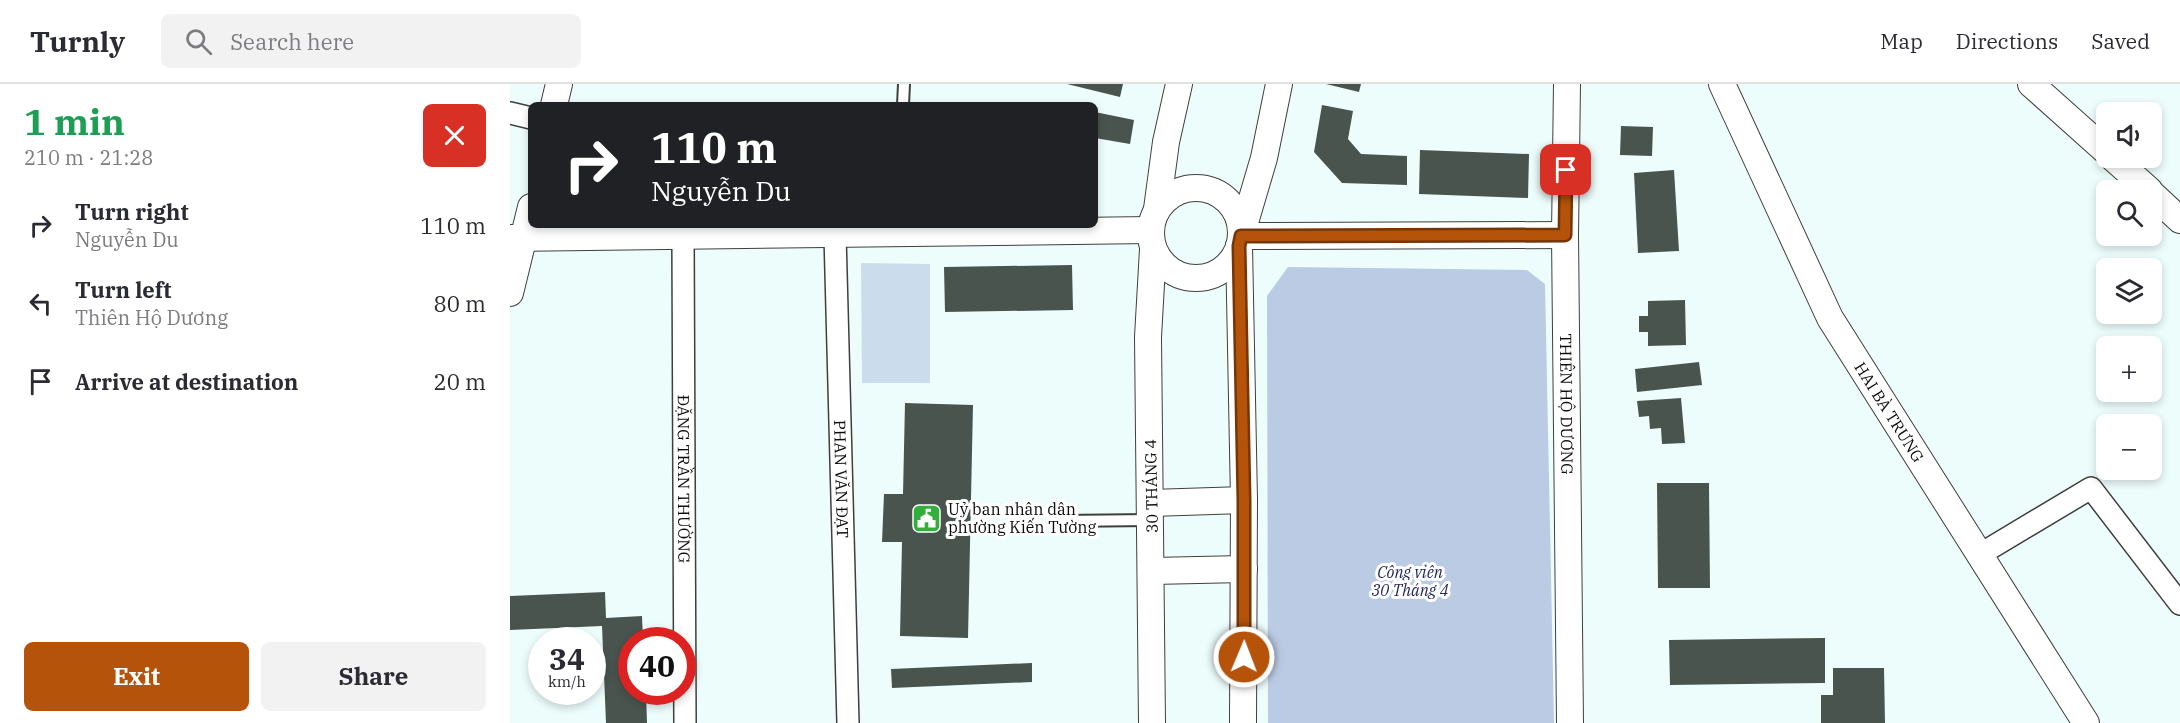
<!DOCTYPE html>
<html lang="en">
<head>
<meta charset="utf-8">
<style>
	body { margin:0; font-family:"IBM Plex Serif",serif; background:#f2f2f3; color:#2b2b33; height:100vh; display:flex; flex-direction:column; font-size:22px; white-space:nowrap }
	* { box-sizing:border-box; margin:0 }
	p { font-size:20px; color:#7c7c81 }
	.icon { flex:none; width:33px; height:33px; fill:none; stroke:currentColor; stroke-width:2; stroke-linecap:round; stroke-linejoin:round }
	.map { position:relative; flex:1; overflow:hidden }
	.side { display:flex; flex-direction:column; background:#fff; width:510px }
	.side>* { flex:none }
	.banner { position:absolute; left:18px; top:18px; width:570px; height:126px; border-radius:9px; box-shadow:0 3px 9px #0003; background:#202124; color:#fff; overflow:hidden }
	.tools { position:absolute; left:1586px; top:18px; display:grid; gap:12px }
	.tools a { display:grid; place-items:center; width:66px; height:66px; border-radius:9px; background:#fff; box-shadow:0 3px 9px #0003; font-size:30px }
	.speed { position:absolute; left:18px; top:543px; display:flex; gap:12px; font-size:30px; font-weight:700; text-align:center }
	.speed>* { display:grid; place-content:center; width:78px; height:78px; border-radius:50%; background:#fff; box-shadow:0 3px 9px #0003; line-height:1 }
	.speed small { font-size:15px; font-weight:400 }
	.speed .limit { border:9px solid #d22; background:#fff; color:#111 }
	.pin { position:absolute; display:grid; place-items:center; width:51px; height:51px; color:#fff; margin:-26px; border-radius:12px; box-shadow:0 3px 9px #0006 }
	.me { position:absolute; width:66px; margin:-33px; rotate:1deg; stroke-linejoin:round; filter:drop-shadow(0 0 4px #0008) }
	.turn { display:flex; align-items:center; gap:21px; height:126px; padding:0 24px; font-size:27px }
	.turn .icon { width:78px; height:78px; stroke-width:2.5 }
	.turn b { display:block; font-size:42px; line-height:51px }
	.round { display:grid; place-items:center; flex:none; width:63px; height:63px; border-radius:9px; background:#f2f2f3 }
	.headline { display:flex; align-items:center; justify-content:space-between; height:102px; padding:0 24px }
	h1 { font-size:36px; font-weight:800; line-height:45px; color:#1e9e55 }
	.primary-button { display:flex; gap:12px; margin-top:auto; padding:12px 24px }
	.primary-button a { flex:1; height:69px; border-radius:9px; background:#b45309; color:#fff; font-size:24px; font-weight:800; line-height:69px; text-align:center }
	.primary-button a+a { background:#f2f2f3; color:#2b2b33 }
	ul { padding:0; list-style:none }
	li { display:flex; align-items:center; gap:18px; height:78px; padding:0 24px }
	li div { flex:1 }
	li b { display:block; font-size:22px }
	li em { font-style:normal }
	header { display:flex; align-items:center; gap:36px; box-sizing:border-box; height:84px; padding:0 30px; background:#fff; border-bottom:2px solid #e1e1e2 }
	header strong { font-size:28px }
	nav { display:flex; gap:33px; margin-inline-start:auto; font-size:21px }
	.search { width:420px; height:54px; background:#f2f2f3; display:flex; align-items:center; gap:15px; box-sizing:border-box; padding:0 21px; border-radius:9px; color:#7c7c81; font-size:22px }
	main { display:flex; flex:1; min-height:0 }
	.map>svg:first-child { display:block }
</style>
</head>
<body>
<header>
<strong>Turnly</strong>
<div class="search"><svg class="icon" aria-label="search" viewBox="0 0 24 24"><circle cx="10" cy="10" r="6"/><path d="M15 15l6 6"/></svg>Search here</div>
<nav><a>Map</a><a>Directions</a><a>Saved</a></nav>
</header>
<main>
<section class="side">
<div class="headline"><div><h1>1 min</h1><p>210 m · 21:28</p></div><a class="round" style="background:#d93025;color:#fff"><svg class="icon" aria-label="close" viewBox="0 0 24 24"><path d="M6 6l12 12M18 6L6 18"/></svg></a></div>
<ul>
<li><svg class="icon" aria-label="right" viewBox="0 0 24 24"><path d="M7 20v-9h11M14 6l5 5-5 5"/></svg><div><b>Turn right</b><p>Nguyễn Du</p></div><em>110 m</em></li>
<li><svg class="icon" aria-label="left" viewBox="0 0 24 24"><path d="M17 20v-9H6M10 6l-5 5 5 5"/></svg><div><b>Turn left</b><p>Thiên Hộ Dương</p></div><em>80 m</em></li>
<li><svg class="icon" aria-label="arrive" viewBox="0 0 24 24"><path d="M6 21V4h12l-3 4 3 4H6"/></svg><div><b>Arrive at destination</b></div><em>20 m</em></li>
</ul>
<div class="primary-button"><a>Exit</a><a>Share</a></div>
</section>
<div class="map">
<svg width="1670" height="639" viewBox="0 0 1670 639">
	<rect width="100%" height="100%" fill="#edfdfc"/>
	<path fill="#bbcbe4" d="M778,183L1017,186L1035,200L1044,639H758L757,212Z"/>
	<path fill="#cbddec" d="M351,179L420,180V299H352Z"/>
	<path fill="#4a544f" d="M557,0H613L610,13Z
		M816,0H851L849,8Z
		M812,21L843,27L838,55L851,70L897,72V101L832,99L804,68Z
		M585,28L624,36L620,60L585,54Z
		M1111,42L1143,43L1142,72L1110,71Z
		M910,66L1019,70L1018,114L909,110Z
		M1164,86L1169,167L1128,169L1124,89Z
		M562,181L563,226L435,228L434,183Z
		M1175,216L1176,261L1138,262V248H1129V232H1138V217Z
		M1189,278L1192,301L1127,308L1125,285Z
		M1171,314L1175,359L1152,360L1151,344L1140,345L1139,332L1129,333L1127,317Z
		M395,319L463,321L458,554L390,552L392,458H372L374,410H393Z
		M1147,399H1199L1200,504H1148Z
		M95,508L96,534L132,532L133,556H122V608H136L137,639H96L92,542L0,546V512Z
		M1315,554V599L1160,601L1159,556Z
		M522,579V598L382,604L381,585Z
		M1323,584H1374L1375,639H1311V611H1323Z"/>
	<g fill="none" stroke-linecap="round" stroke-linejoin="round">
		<defs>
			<path id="service" d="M393,21L394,0
				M550,437L641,436"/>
			<g id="minor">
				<path d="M0,29L21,34"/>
				<path id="s1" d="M325,151L338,639"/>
				<path id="s2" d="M173,152L175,639"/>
				<path d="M1469,471L1581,404L1670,520"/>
			</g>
			<g id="tertiary">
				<path d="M769,0L754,74L731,152L1055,151"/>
				<path id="s3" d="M1057,0L1055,151L1060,639"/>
				<path id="s4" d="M1212,0L1320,234L1576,639"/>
				<path d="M1521,0L1596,67"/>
				<path d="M44,21L49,0"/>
				<path d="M1603,74L1639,106"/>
				<circle cx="686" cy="149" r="45"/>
				<path d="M1641,109L1670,136"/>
				<path d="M647,125L656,58L669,0"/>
				<path d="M0,154L641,146"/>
				<path d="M729,162L734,416L733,639"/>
				<path d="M0,209L21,123"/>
				<path d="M641,419L734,416"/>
				<path d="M642,487L734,485"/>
				<path d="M642,639L638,253L643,165"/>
			</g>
		</defs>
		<use href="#service" stroke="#3f3f3f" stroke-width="14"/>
		<use href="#minor" stroke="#3f3f3f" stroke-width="24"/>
		<use href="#tertiary" stroke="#3f3f3f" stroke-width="28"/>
		<use href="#service" stroke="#fff" stroke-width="10"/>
		<use href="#minor" stroke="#fff" stroke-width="21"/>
		<use href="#tertiary" stroke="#fff" stroke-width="26"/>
	</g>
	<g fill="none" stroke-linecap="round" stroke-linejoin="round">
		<defs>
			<path id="route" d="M734,573V416L729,162L731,152L1055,151L1056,86"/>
		</defs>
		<use href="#route" stroke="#753606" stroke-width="15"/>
		<use href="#route" stroke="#b45309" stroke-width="10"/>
	</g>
	<defs>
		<symbol id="civic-square" viewBox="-11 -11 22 22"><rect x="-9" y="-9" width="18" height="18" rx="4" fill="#32ae3a" stroke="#fff"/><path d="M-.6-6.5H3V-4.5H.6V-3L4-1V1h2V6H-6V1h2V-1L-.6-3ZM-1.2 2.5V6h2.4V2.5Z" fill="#fff"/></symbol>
	</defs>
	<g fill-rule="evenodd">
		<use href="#civic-square" x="400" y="418" width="33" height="33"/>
	</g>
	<g text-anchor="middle" stroke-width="6" stroke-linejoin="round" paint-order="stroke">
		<g font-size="16" fill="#0c0c0c" stroke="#fff">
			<text dy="6" stroke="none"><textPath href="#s3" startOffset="320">THIÊN HỘ DƯƠNG</textPath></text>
			<text dy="6" stroke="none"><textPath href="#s4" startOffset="369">HAI BÀ TRƯNG</textPath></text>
			<text dy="6" stroke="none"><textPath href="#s2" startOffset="243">ĐẶNG TRẦN THƯỜNG</textPath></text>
			<text dy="6" stroke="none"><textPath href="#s1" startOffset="244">PHAN VĂN ĐẠT</textPath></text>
			<text transform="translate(641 402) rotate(-91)" y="6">30 THÁNG 4</text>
		</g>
		<g font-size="16" fill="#0c0c0c" stroke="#fff" text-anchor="start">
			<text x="438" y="431">Uỷ ban nhân dân<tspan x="438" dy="18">phường Kiến Tường</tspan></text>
		</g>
		<g font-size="16" font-style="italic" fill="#23295d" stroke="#fff">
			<text x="900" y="494">Công viên<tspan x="900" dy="18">30 Tháng 4</tspan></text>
		</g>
	</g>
</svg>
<div class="tools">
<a><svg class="icon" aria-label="sound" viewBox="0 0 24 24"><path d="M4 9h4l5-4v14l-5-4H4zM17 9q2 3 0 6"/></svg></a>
<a><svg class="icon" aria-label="search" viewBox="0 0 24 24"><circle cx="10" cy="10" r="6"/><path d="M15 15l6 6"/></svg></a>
<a><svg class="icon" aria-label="layers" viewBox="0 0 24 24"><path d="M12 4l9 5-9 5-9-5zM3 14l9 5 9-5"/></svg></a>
<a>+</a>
<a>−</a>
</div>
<div class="speed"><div>34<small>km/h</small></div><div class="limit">40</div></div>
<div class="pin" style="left:1056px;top:86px;background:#d93025"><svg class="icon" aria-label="arrive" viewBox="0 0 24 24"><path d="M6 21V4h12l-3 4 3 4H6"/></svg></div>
<svg class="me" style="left:734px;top:573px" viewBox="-20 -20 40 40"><circle r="17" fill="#b45309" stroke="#fff" stroke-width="3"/><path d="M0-11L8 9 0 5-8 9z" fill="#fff"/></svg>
<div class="banner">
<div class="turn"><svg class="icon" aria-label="right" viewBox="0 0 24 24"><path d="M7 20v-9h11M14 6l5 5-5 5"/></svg><div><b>110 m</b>Nguyễn Du</div></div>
</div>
</div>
</main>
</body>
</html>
